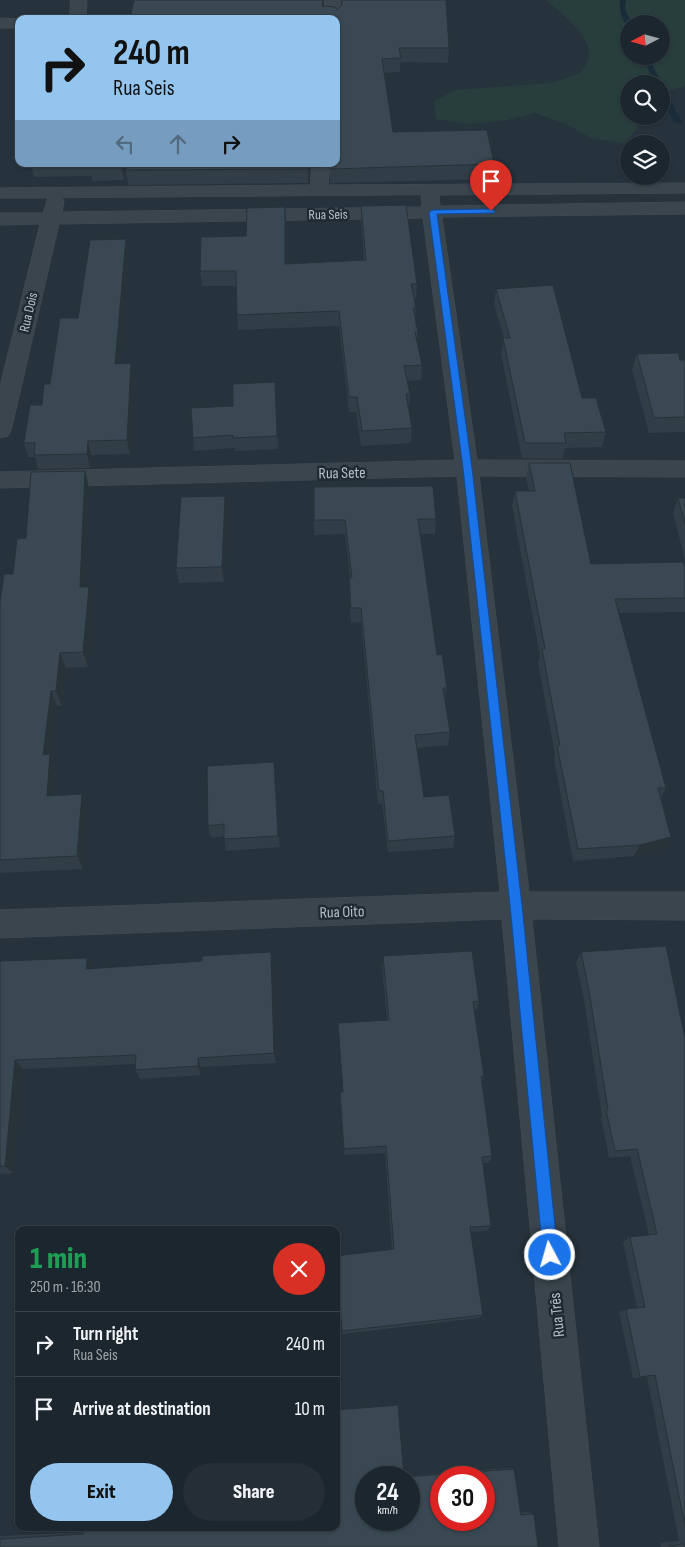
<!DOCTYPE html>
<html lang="en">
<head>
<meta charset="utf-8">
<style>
	body { margin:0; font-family:"Sofia Sans Condensed",sans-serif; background:#252e36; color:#f1f3f6; height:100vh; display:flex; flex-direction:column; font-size:19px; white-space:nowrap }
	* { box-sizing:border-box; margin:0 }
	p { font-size:16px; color:#a0a5aa }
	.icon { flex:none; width:28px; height:28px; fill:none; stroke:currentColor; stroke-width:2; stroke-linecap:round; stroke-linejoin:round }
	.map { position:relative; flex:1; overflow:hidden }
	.sheet { position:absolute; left:15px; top:1226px; width:325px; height:305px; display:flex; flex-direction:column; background:#1c262e; border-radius:10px; box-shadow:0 1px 4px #0004,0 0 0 1px #3a434a }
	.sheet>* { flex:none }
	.banner { position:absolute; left:15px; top:15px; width:325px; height:152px; border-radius:10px; box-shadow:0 1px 4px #0004,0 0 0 1px #3a434a; background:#94c5ef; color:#111; overflow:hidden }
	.needle { width:32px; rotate:264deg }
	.buttons { position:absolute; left:620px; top:15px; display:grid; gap:10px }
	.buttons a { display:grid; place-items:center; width:50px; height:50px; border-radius:50%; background:#1c262e; box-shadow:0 1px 4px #0004,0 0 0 1px #3a434a; font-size:25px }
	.speed { position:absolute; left:355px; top:1466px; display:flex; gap:10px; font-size:25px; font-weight:700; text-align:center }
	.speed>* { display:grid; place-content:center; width:65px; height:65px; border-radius:50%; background:#1c262e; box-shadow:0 1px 4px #0004,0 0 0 1px #3a434a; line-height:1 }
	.speed small { font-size:12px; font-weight:400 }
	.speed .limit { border:8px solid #d22; background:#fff; color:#111 }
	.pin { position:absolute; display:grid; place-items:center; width:42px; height:42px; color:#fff; margin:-51px -21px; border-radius:50% 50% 50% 0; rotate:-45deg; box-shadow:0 0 5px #0007 }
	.pin .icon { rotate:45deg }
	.me { position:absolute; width:55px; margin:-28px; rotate:354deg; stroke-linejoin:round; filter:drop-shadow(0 0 4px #0008) }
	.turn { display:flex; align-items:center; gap:18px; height:105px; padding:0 15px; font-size:22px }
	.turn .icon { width:65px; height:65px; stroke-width:2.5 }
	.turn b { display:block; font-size:35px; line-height:42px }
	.lanes { display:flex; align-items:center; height:48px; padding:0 15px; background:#0003; justify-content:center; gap:25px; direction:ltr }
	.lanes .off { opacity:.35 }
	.round { display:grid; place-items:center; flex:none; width:52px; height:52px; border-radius:26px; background:#252e36 }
	.head { display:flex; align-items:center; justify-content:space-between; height:85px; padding:0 15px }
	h1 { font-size:30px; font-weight:800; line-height:38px; color:#1e9e55 }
	.primary-button { display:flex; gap:10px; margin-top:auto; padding:10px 15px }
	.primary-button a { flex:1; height:58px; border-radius:30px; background:#94c5ef; color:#111; font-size:20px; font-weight:800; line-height:58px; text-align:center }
	.primary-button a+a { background:#252e36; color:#f1f3f6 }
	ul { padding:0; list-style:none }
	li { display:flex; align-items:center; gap:15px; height:65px; padding:0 15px; border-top:1px solid #3a434a }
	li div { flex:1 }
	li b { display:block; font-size:19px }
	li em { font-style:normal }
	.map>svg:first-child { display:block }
</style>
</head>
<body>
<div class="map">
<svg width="685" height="1547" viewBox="0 0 685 1547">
	<rect width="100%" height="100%" fill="#26333d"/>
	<path fill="#283e3d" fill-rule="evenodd" d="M546,0H685V86L661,93V84H629V116H639L638,128L624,143L591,138L566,124L535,113L507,120L471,124L436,119L434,101L456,90L551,83L579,74C582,70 586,65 588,60C595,36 560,13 546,0ZM629,24H661V56H629Z"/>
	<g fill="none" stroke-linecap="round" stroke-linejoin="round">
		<path fill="#1a2c3a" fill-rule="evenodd" d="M620,0H626L625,9L632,24H629V27C621,21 619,9 620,0Z
			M642,56H648L662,84L661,85V84H655Z
			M661,87L664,89L682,122L680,123L674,122L661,96Z"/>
		<defs>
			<path id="minor" d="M71,0H87L86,19H70Z
				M325,0H341L340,19L337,22L336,19H324Z
				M0,18L21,19H19V28H0Z
				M312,164H330L328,185L685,183V193L439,195L440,206L685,202V214L442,217L477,460L685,461V477L479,476L529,892H685V920L532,919L599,1547H559L502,919L0,938V910L500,892L457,476L0,488V472L455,460L423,218L59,224L11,431L8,436L0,438V386L40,224L0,225V213H43L48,198H0V188L310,185ZM421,195L422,207L62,212L64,201L62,198Z"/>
		</defs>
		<use href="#minor" stroke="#434e56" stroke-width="1"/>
		<use href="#minor" fill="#3a454d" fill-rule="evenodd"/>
	</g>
	<path fill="#313e47" d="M323,6L337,10L449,48L448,63L400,62V72L384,73L393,132L494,164L492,179L330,183V169L336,164Z
		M31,164H125L124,180L92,181V176L34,177Z
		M126,164H310L308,183L128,185L126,170Z
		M361,206L417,284L416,299H414L416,308L415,319L418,332L417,342L422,365L421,380L407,381L410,394L409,409L412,428L411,443L361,446L356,412H349L339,326L238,330L237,315L236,286H202L200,271L285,207L286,264L364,260L361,221Z
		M126,239L129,253L119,363L133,377L130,454L91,455L90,468L38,469L35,457H28L24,443L42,405L50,384Z
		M496,289L582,398L606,432L602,447L565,448L563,459L522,458L501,354L504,338L494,305Z
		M637,354L680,360H685V432L649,433L632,370Z
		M275,382L278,449L235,451L234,448L194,451L193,438L233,406Z
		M529,463L591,564L685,568V612L619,613L666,788L661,798L671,837L665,849L634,856L573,861L554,759L555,754L538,663L540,656L512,506L515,491H529L526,478Z
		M85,471L89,488L85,587L93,603L88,667L66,668L62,706H57L51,756L56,768L54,796L87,808L83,869L0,873V602L13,574L26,538Z
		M314,487L436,519L435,534H420L437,655L447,688L445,700L450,732L448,745L417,748L424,797L455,836L453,848L388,852L382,803L378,804L361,622L351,623L349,592V578H350L345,534L314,535Z
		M678,498H685V560L673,513Z
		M227,511L224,582L179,583L176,568Z
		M275,774L280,847L226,851L224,836L211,838L208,826Z
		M581,952L685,1038V1547H661L660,1543L679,1541L647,1377L633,1378L619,1312L626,1309L637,1308L623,1242L630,1237L649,1235L630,1156L609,1158L601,1118L602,1116L584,1000L576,962Z
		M383,956L479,1001L476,1010H474L484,1076L482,1081L492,1156L489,1163H483L491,1226L487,1231L470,1232L483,1315L479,1318L342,1334L336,1265L392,1250L385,1153L344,1155L340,1099V1092H343L338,1023L387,1020L382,966Z
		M87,958L92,968L273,963L276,1063L201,1067V1075L140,1079L135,1070L136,1064L23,1069L13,1173L0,1174V961Z
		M508,1468L514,1469L520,1512H527L534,1514L0,1547V1536L83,1532L404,1476Z"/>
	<path fill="#283239" d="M122,164H125L124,180L121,166Z
		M308,164H310L308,183Z
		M285,207L286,222V280L285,264Z
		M126,239L129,253L118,378L115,364Z
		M131,363L133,377L130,454L127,440Z
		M88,441L91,455L90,468L87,454Z
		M85,471L89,488L85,603L80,587Z
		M225,496L227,511L224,582L222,567Z
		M89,587L93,603L88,667L83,652Z
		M60,653L66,668L62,706L56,691Z
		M51,691L57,706L51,756L56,768L53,810L47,796L43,755Z
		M274,762L275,774L280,847L278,836Z
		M82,794L87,808L83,869L77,856Z
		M671,837L665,849L634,856L640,845Z
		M271,952L273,963L276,1063L274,1053Z
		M87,958L93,969H86Z
		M198,1058L201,1067V1075L198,1066Z
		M15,1060L23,1069L13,1173L5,1166Z"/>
	<path fill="#394852" stroke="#283239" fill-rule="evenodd" d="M134,0H323L322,6L335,7L337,10L342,5V0H446L449,48H399L401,58L382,59L393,132L487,130L494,164L330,169V164H336V19H130Z
		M90,164H122L121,166L90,167Z
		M126,164H308V169L126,170Z
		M406,205L417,284H411L416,308H413L418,332H415L422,365L404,366L410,394H406L412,428L362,431L357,397H349L339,311L237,315L236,271H200L201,237L246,236L247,208L285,207V264L366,260L361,206Z
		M126,239L115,364L131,363L127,440L88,441L87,454L34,455L35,443H24L30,405H42L44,384H50L60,318H78L90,240Z
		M553,285L582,398H596L606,432L564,433L566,443H525L503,338H510L496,289Z
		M678,353L680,360H685V417L654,418L637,354Z
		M275,382L277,436L233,438V435L193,438L191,408L233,406V384Z
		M529,463H570L591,564L683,562L685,568V598L615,599L666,788H658L671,837L640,845L578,849L557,746H560L542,649H545L515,491H535Z
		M85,471L80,587H89L83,652L60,653L56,691H51L43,755L50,754L47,796L82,794L77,856L0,860V602L4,574H13L17,539L26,538L31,472Z
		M433,486L436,519H418L437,655L442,654L447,688H443L450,732L415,735L424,797L449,795L455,836L388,841L383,791H379L361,608H351L349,578H352L345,520H314V487Z
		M225,496L222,567L176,568L181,497Z
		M678,498H685V524Z
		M274,762L278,836L224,839V824L208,826L207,766Z
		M666,946L685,1038V1526L655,1375L640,1377L626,1309L645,1307L630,1237L657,1234L637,1149L615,1151L606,1110H608L589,991L581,952Z
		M472,951L479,1001L473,1002L484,1076H481L492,1156L482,1157L491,1226L470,1227L483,1315L342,1331L336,1256L394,1249L386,1146L344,1149L340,1092H343L338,1023L389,1020L383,956Z
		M271,952L274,1053L198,1058V1066L135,1070L136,1055L15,1060L5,1166H0V961L87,958L86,969L202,961V956Z
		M398,1405L404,1477L514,1469L521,1515L534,1514L538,1547H0V1539L83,1534V1528H336V1410ZM366,1478H409V1520H366ZM441,1478H484V1520H441Z
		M685,1544V1547H669L668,1546Z"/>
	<path fill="#1a73e8" stroke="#114b97" d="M491,209L495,211L494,213L437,214L472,468L522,905L558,1255L556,1261L550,1263L545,1261L543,1255L510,905L463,468L429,212L433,210Z"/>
	<g text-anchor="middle" stroke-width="5" stroke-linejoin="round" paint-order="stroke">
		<g font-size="14" fill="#b6c0c8" stroke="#1f2a32">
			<text transform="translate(328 214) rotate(-1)" y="5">Rua Seis</text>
			<text transform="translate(28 312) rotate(-77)" y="5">Rua Dois</text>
		</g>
		<g font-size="16" fill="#b6c0c8" stroke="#1f2a32">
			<text transform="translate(342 472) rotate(-1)" y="6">Rua Sete</text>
			<text transform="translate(342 911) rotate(-2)" y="6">Rua Oito</text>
			<text transform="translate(556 1315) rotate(-96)" y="6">Rua Três</text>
		</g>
	</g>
</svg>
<div class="buttons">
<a><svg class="needle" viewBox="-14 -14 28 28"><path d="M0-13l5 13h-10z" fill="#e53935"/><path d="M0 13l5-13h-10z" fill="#a0a5aa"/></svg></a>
<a><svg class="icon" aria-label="search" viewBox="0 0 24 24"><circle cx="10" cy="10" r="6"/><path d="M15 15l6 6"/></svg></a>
<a><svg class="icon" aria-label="layers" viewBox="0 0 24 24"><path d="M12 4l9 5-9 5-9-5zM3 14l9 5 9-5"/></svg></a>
</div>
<div class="speed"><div>24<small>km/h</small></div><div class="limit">30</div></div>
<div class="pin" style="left:491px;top:211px;background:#d93025"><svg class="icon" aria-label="arrive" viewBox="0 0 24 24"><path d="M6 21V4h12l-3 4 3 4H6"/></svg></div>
<svg class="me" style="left:550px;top:1255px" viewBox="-20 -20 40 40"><circle r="17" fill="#1a73e8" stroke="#fff" stroke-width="3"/><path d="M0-11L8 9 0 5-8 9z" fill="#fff"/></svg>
<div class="banner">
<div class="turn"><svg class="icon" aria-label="right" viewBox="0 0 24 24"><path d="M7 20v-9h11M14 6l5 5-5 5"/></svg><div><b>240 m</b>Rua Seis</div></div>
<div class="lanes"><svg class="icon off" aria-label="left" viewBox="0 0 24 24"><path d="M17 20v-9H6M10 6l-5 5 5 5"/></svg><svg class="icon off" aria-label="ahead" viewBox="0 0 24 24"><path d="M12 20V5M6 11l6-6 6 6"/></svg><svg class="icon" aria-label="right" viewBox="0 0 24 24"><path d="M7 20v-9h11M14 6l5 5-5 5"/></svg></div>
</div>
<section class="sheet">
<div class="head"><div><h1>1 min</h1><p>250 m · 16:30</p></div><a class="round" style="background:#d93025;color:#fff"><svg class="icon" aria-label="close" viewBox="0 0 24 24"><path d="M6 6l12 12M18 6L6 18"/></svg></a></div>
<ul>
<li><svg class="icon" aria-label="right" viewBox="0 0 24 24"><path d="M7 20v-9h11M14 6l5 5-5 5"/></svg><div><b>Turn right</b><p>Rua Seis</p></div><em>240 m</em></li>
<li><svg class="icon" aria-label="arrive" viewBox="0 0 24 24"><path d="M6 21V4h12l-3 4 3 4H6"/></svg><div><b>Arrive at destination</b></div><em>10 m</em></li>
</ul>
<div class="primary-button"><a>Exit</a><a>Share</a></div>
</section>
</div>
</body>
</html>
